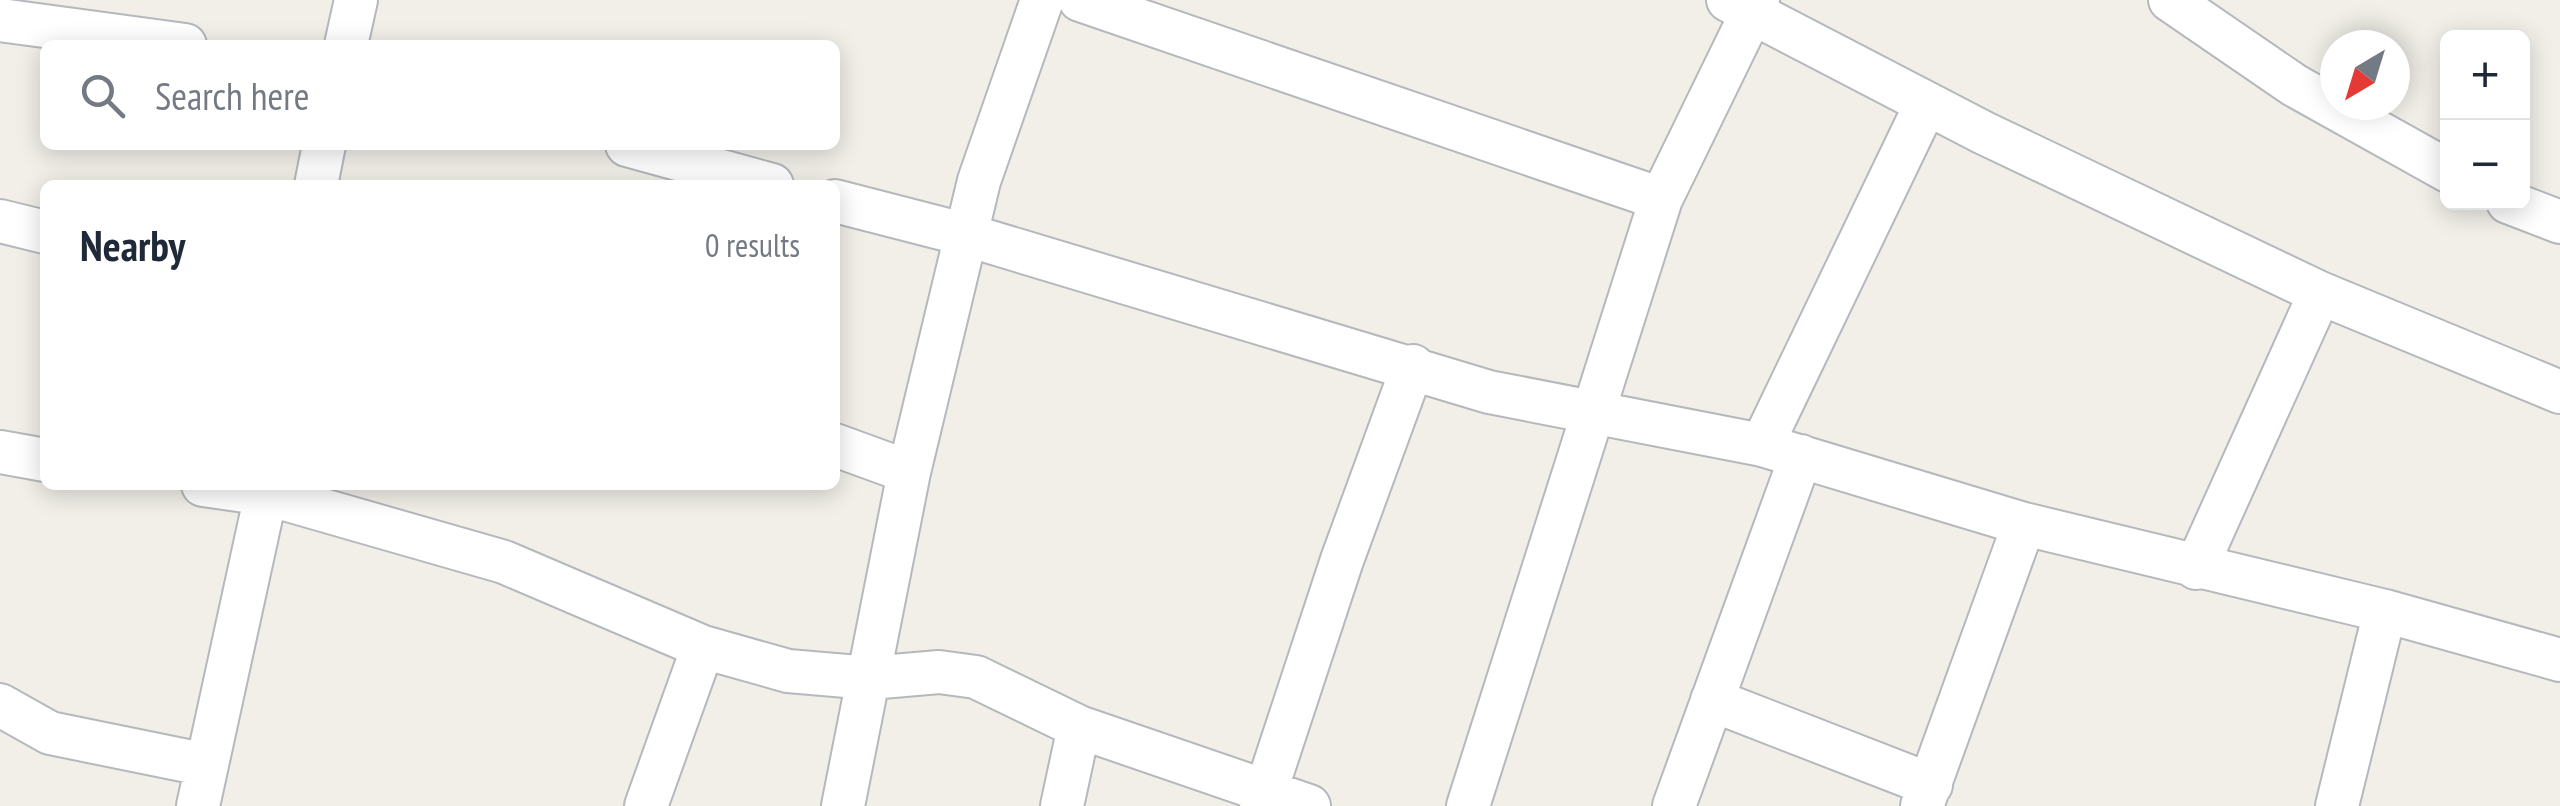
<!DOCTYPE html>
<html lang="en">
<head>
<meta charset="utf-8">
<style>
	:root { --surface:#fff; --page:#f6f6f7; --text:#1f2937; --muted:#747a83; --line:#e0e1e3 }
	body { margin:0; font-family:"PT Sans Narrow",sans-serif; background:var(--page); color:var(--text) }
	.controls { position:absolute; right:30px; top:30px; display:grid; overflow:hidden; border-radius:15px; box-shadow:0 5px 25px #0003 }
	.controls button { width:90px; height:90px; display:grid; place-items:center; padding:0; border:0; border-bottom:2px solid var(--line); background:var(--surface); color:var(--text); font:50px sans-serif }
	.compass { position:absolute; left:2320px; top:30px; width:90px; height:90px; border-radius:50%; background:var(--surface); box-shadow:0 5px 25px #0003; rotate:218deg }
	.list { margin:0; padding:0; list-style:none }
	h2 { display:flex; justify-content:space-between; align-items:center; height:130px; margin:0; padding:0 40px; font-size:42px }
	h2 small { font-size:32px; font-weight:400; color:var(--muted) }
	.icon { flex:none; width:55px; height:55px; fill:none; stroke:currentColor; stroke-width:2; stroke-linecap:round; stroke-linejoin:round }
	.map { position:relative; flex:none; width:2560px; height:806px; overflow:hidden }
	.search { position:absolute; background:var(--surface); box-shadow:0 5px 25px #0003; left:40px; top:40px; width:800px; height:110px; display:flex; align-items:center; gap:25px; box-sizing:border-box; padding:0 35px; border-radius:15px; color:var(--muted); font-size:38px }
	.panel { position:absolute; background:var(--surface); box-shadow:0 5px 25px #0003; left:40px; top:180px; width:800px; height:310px; border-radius:15px }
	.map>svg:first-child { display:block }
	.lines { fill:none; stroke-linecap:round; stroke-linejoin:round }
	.minor-casing { stroke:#b5b8bc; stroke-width:46 }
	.minor { stroke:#fff; stroke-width:42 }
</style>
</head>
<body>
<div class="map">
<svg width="2560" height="806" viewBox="0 0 2560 806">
	<rect width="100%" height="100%" fill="#f1efe8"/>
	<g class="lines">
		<g class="minor-casing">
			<path id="minor" d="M1080,0L1661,199
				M1728,0L1984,133L2320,293L2560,392
				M2170,0L2294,85L2448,171
				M0,20L185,45
				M346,45L356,0
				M627,145L772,185
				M316,185L324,145
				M835,201L967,235L1489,392L1762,445L2024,524L2385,611L2560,660
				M2508,202L2560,222
				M0,221L45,232
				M835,445L909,472
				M1762,445L1926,104
				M0,452L45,460
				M203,485L267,494L504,562L703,647L788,671L870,678L939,672L976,677L1079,727L1309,806
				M2196,568L2320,293
				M1712,700L1931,785
				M0,705L50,733L207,765
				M198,806L268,485
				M646,806L703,647
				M843,806L909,472L979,181L1042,0
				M1062,806L1079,727
				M1261,806L1342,560L1413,366
				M1468,806L1661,199L1758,0
				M1674,806L1801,456
				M1922,806L2024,524
				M2337,806L2385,611"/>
		</g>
		<use href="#minor" class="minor"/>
	</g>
</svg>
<div class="controls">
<button>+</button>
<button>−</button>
</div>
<svg class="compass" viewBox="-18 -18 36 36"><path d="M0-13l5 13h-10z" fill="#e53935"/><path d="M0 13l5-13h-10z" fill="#747a83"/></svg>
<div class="search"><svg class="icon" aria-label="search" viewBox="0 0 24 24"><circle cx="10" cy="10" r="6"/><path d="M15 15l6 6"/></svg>Search here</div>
<section class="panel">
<h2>Nearby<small>0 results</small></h2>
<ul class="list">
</ul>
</section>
</div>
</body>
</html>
